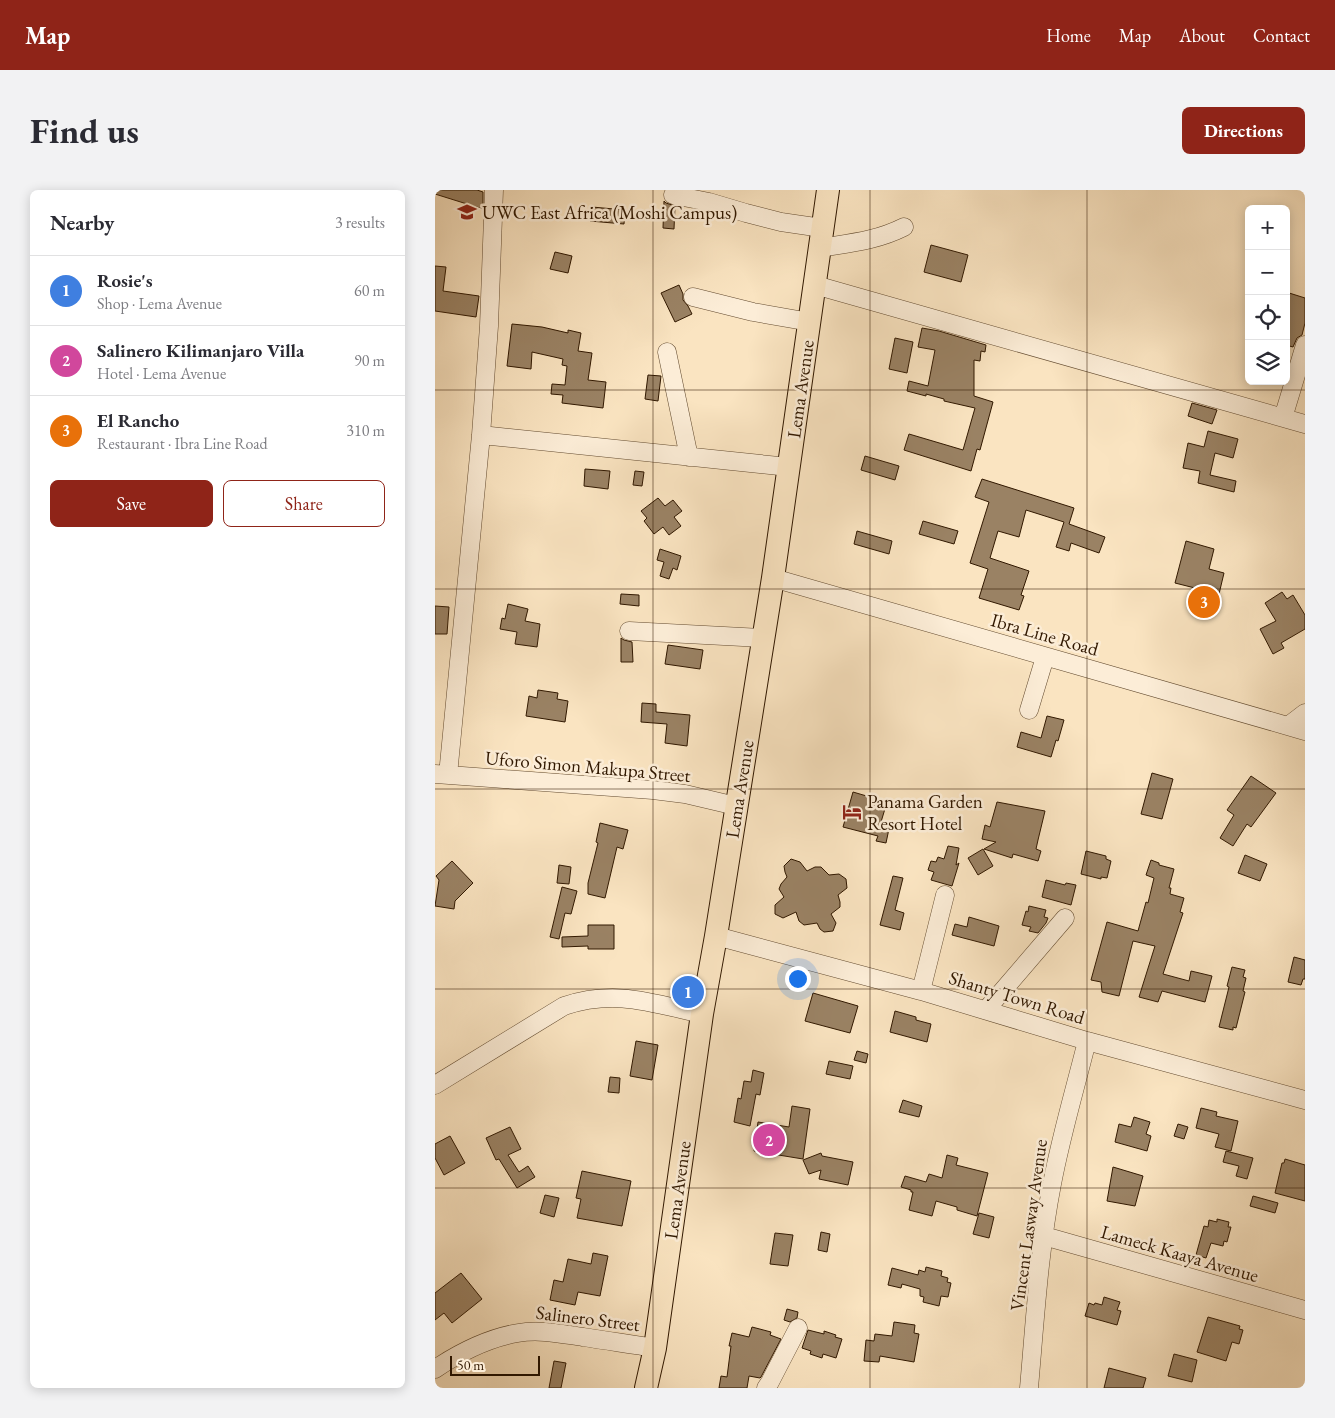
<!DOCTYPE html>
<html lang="en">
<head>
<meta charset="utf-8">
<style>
	:root { --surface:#fff; --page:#f2f2f3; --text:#2b2b33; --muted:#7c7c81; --line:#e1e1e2; --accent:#8f2418 }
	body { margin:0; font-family:"EB Garamond",serif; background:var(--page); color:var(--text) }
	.controls { position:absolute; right:15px; top:15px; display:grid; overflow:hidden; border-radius:8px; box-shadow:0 2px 12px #0003 }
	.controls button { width:45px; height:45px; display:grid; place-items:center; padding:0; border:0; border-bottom:1px solid var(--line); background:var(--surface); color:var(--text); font:25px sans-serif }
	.scale { position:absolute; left:15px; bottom:12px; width:90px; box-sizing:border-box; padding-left:5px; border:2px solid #311800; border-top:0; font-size:14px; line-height:18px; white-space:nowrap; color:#311800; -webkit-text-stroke:4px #fcedd7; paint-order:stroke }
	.you { position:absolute; left:362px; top:788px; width:18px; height:18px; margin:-12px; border:4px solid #fff; border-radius:50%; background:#1a73e8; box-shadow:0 0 0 8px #1a73e833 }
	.badge { display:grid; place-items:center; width:32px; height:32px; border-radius:50%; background:var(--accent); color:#fff; font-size:16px; font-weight:700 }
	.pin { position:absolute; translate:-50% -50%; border:2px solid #fff; box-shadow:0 1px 5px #0006 }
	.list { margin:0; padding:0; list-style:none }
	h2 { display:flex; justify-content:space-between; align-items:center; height:65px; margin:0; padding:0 20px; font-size:21px }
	h2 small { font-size:16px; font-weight:400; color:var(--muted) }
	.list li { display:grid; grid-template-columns:32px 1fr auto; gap:15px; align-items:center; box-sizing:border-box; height:70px; padding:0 20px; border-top:1px solid var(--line) }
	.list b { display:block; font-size:19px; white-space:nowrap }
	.list p { margin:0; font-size:16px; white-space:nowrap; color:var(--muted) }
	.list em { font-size:16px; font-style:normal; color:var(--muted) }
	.actions { display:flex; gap:10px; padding:15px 20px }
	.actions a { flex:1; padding:11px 0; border:1px solid var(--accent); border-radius:8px; text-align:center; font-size:18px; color:var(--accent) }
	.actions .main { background:var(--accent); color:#fff }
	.icon { flex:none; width:28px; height:28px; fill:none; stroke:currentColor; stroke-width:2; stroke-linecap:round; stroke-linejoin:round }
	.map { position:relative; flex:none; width:870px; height:1198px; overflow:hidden; border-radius:8px }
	header { display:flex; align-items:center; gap:30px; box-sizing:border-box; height:70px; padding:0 25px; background:var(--accent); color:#fff }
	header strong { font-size:24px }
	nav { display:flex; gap:28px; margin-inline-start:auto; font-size:18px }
	.intro { display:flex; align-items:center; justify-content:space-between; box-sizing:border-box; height:120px; padding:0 30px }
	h1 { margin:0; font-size:35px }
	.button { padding:12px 22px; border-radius:8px; background:var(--accent); color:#fff; font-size:18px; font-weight:700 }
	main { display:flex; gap:30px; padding:0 30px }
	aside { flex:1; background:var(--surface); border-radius:8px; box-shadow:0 2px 12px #0003 }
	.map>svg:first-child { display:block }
	.building { fill:#9a8264; stroke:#311800 }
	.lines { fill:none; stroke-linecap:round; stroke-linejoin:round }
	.minor-casing { stroke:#634b30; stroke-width:19 }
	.major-casing { stroke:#311800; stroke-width:24 }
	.minor { stroke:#fcedd7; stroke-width:18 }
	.major { stroke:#fae4c1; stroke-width:22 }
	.grid { fill:none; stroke:#311800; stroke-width:1; stroke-opacity:0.55 }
	.labels { text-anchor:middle; stroke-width:5; stroke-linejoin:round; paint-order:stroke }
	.poi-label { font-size:19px; fill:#311800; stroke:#fcedd7; text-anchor:start }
	.street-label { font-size:19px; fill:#311800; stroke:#fcedd7 }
</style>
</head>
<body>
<header>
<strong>Map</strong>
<nav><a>Home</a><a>Map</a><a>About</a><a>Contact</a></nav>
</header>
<div class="intro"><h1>Find us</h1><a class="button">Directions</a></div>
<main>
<aside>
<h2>Nearby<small>3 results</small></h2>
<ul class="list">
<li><span class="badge" style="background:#3f7fe0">1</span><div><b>Rosie's</b><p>Shop · Lema Avenue</p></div><em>60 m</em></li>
<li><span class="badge" style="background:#d1479c">2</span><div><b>Salinero Kilimanjaro Villa</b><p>Hotel · Lema Avenue</p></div><em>90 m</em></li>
<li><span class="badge" style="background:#e8710a">3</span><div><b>El Rancho</b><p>Restaurant · Ibra Line Road</p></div><em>310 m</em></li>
</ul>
<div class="actions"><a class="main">Save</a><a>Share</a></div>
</aside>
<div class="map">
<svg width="870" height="1198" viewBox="0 0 870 1198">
	<rect width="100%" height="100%" fill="#fae4c1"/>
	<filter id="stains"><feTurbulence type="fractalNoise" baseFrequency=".004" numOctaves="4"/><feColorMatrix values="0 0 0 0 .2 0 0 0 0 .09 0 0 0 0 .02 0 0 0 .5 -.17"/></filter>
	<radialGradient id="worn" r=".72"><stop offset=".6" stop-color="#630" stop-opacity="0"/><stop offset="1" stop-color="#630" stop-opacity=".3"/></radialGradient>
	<path class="building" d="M0,0H42L48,2V19L0,4Z
		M229,11L231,13L240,16L239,39L228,38Z
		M157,17L190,20L189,34L155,31Z
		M496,55L533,65L526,92L489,82Z
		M120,62L137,66L133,83L115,79Z
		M0,76L11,77L8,101L44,106L41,127L0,121Z
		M244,95L248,104V110L253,116L257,124L240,132L226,103Z
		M851,102L870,108V133L867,145L862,148L858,157L851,155Z
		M77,134L107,137L133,143V140L146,143L143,161L157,163L153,190L171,192L168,218L127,213L128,205L116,204L117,194L130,195L132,176L127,175L128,169L97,162L96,179L72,176Z
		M487,138L504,141L551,155L550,162L546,161L545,171L539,170V206L558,212L545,260L542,259L536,281L469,260L474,244L528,260L540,218L509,211V209L491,204V206L472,201L474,191L493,196L500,160L483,157Z
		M460,148L478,152L472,183L454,179Z
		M213,185L226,186L223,211L210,209Z
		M757,213L782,220L777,234L753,226Z
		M773,241L803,249L798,268L780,263L775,285L801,291L799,302L763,293L765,281L748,278L753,253L769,257Z
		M430,266L464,276L460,290L426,280Z
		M150,279L175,281L173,299L149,296Z
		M200,281L209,282L207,296L198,295Z
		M547,289L639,318L634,334L670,347L664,363L636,353L634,361L621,357L629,332L591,320L584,347L563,341L555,368L594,381L586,405L589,406L584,420L544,408L553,379L535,373L554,312L540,307Z
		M223,308L230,316L238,310L247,321L239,327L246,336L234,345L228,337L219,344L209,331L212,328L206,321Z
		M488,331L523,341L519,354L484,344Z
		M422,341L457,351L454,364L419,354Z
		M751,351L779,359L774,379L789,383L784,404L740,393Z
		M225,359L246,366L242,380L238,378L234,389L225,386L229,372L222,370Z
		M847,402L852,409L858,405L870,425V439L846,453L849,458L838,464L825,439L841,431L830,413Z
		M186,404L204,405V416L185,414Z
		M73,414L93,419L90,431L105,434L102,457L80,454L82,442L65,439L67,428L70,429Z
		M0,416L14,417L12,444H0Z
		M186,448L189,450L197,452L198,472H186Z
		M233,455L268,460L265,479L230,474Z
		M103,500L123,503L122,509L133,511L130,532L91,526L94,506L102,508Z
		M207,513L221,514V522L255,525L252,556L230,553L232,534L206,532Z
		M612,526L629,530L623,551L621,550L616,567L582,557L586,542L606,548Z
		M717,583L738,589L727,629L706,624Z
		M816,586L841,603L816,637L812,634L798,656L785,648L799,625L792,620Z
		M418,602L452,612L446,632L455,634L451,653L441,651L443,646L408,637Z
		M562,612L610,621L603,650L601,659L606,661L603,671L578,664L577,668L549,659L561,652L547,649L550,635L555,637Z
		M165,633L193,640L188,659L182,657L170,708L153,704V693L163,653L161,652Z
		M513,656L524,658L521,675L524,673L517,696L496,690L499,682L493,680L496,671L501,672L503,667L509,669Z
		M548,659L558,676L543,685L533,668Z
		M651,661L671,666V669L676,671L672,688L666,687V689L646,684Z
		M810,665L832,674L825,691L803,683Z
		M356,669L365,672L372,681L380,677H386L394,685L404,684L411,689L412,698L403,705L405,712V717L396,724L401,733L398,741L389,742L385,739L382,733L369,735L364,731L361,722L348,728L340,724V715L349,707L344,699L346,694L352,687L350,682L349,676Z
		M716,670L724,673V675L739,679L734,698H736L735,704L749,708L745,722L748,723L728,784L754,791L756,781L777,786L770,812L727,801L723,812L704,807L720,756L698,751L684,806L667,802L666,792L656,790L672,732L703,741L711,712L713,713L719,688L711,685Z
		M17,671L38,693L20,711L19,719L0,716L4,690L1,686Z
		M124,675L136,677L134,694L122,693Z
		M458,686L468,688L460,720L469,723L465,740L445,735Z
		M611,690L630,695L631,693L641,695L636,715L607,707Z
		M127,697L142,701L136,724L130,723L124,749L115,747Z
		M594,716L611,720L609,727L613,728L611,733L603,743L594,741L596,737L587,735L591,721L593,722Z
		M534,727L564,736L559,756L517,745L520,734L532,737Z
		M153,735H179V759H153V756L127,757V747L153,746Z
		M859,767L870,770V789H868L866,795L853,792Z
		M797,777L810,780L808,787L811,788L808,801L810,802L801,838L798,837V840L784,837L794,797L792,796Z
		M378,803L423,816L415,843L370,831Z
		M460,821L481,827V830L496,834L492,852L455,842Z
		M201,851L223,855L217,890L195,886Z
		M422,861L433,864L431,873L419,870Z
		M394,871L418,876L415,889L391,884Z
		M318,880L329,883L325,905L321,904L315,936L299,932L303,908L306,909L309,891L316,892Z
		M175,887L185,888L184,903L173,902Z
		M468,910L487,916L484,927L464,922Z
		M357,916L375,919L368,969L319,961L323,932L354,937Z
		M766,918L782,922L781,926L803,931L796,961L780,957L784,944L761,938Z
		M699,927L715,932L711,944L716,946L712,961L680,952L684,934L696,937Z
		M743,934L753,937L749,949L739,946Z
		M75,937L86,959L73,965L84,982L93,976L100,987L82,998L64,969L61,970L51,948Z
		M15,946L30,973L9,985L0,968V954Z
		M791,961L818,968L812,989L801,986L804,976L788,972Z
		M386,963L387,966L418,972L413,995L384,989L386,980L374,984L368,970Z
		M512,965L523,968L521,975L553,983L542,1026L522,1020V1017L501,1011L497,1026L474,1020L478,1002H476V1000L466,997L470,986L491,992L494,984L507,988Z
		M850,969L870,975V1011L840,1003L847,973H849Z
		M678,977L708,986L700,1016L672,1011Z
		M147,981L196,991L187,1036L142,1028L146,1009L141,1008Z
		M110,1005L124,1008L119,1027L105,1023Z
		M818,1006L843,1013L840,1023L815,1016Z
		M544,1023L559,1027L554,1048L538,1044Z
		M782,1029L794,1032L793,1037H796L792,1052L789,1051L788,1056L776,1053L771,1068L761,1065L769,1036L773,1037L774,1030L782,1032Z
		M386,1042L395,1044L392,1062L383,1060Z
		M340,1043L358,1045L353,1076L335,1074Z
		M158,1063L173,1066L165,1106L143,1102L140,1115L115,1110L119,1090L128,1092L133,1069L156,1074Z
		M491,1077L507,1081L506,1086L513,1088L512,1092L516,1093L513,1107L506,1106L504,1116L488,1112L489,1107L485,1106V1099L467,1094L466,1098L453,1095L457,1078L483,1085L484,1080L490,1082Z
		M26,1083L47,1109L17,1133L9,1123L0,1130V1103Z
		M669,1107L685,1112L682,1120L686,1121L682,1135L650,1126L654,1113L659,1115L660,1113L667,1115Z
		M352,1119L363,1122L362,1128L355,1132L349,1130Z
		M773,1127L805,1136L804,1139L808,1140L804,1154L797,1152L791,1171L762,1162Z
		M459,1132L480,1135L479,1143L484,1144L479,1172L445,1166L444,1172L429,1171L431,1150L439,1151L440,1144L457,1146Z
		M317,1137L336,1142L335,1145L346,1149L326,1187L325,1188L314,1186L312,1198H284L286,1186L292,1187L296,1156H294L297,1143L314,1147Z
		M373,1140L389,1144V1141L401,1145L400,1147L407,1149L401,1168L388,1164L387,1168L375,1164L376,1161L367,1158Z
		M739,1164L762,1170L757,1192L733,1186Z
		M119,1171L131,1173L126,1198H114Z
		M674,1178L711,1188L708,1198H669Z"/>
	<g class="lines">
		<g class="minor-casing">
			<path id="minor" d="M238,5L274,12L311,23L346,32L387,38
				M385,58C415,53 441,51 469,37
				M380,95L870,234
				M258,107L318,122L375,132
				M232,162L254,267
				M848,228L870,155
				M46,245L354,277
				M338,388L870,541
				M194,441L327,448
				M594,520L610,467
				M853,536L870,523
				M0,584L218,600L250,604L301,616
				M13,585L46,245L54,136L59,0
				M281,746L486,801L652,851L870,910
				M486,801L510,705
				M551,820L630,728
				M0,895L129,816C181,799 216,813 267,824
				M609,1046L870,1120
				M0,1179C24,1163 54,1148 83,1143C104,1139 127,1144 148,1147C172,1151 196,1154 220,1158
				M331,1198L335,1192L363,1138
				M594,1198C600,1130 604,1061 617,994C626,946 640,899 652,851"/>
		</g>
		<g class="major-casing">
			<path id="major" d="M211,1198L220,1158L267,824L281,746L338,388L393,0"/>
		</g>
		<use href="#minor" class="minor"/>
		<use href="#major" class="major"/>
	</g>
	<path class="grid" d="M218,0V1198M435,0V1198M652,0V1198M0,200H870M0,399H870M0,599H870M0,799H870M0,998H870"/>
	<defs>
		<g id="school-bare" transform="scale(1.5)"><path d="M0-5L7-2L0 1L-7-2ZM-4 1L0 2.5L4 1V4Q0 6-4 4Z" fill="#8f2418" stroke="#fcedd7" stroke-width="2.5" paint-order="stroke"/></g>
		<g id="hotel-bare" transform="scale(1.5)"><path d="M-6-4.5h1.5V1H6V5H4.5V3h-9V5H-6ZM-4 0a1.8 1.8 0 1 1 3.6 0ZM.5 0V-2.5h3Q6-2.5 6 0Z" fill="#8f2418" stroke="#fcedd7" stroke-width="2.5" paint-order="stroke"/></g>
	</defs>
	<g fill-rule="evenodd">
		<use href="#school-bare" x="32" y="22"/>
		<use href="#hotel-bare" x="417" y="622"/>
	</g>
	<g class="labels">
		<g class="poi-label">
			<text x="47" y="29">UWC East Africa (Moshi Campus)</text>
			<text x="432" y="618">Panama Garden<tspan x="432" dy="22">Resort Hotel</tspan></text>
		</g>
		<g class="street-label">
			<text transform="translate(365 199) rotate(-82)" y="7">Lema Avenue</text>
			<text transform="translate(610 444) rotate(16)" y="7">Ibra Line Road</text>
			<text transform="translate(153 576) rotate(5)" y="7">Uforo Simon Makupa Street</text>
			<text transform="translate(304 599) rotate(-81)" y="7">Lema Avenue</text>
			<text transform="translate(582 807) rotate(17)" y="7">Shanty Town Road</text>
			<text transform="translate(242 1000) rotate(-82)" y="7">Lema Avenue</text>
			<text transform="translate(593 1035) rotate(-82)" y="7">Vincent Lasway Avenue</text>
			<text transform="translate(745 1063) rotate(16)" y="7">Lameck Kaaya Avenue</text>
			<text transform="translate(153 1128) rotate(7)" y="7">Salinero Street</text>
		</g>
	</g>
	<rect width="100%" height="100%" filter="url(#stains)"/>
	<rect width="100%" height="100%" fill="url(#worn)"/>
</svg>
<div class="controls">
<button>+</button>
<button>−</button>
<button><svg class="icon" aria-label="locate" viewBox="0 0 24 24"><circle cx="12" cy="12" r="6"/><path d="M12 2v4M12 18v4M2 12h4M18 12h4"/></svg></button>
<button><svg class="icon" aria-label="layers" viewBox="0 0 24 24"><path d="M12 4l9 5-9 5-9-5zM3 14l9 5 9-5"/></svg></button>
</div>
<div class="scale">50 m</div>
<div class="you"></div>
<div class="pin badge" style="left:253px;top:802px;background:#3f7fe0">1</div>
<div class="pin badge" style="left:334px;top:950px;background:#d1479c">2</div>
<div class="pin badge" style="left:769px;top:412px;background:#e8710a">3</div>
</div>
</main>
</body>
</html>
